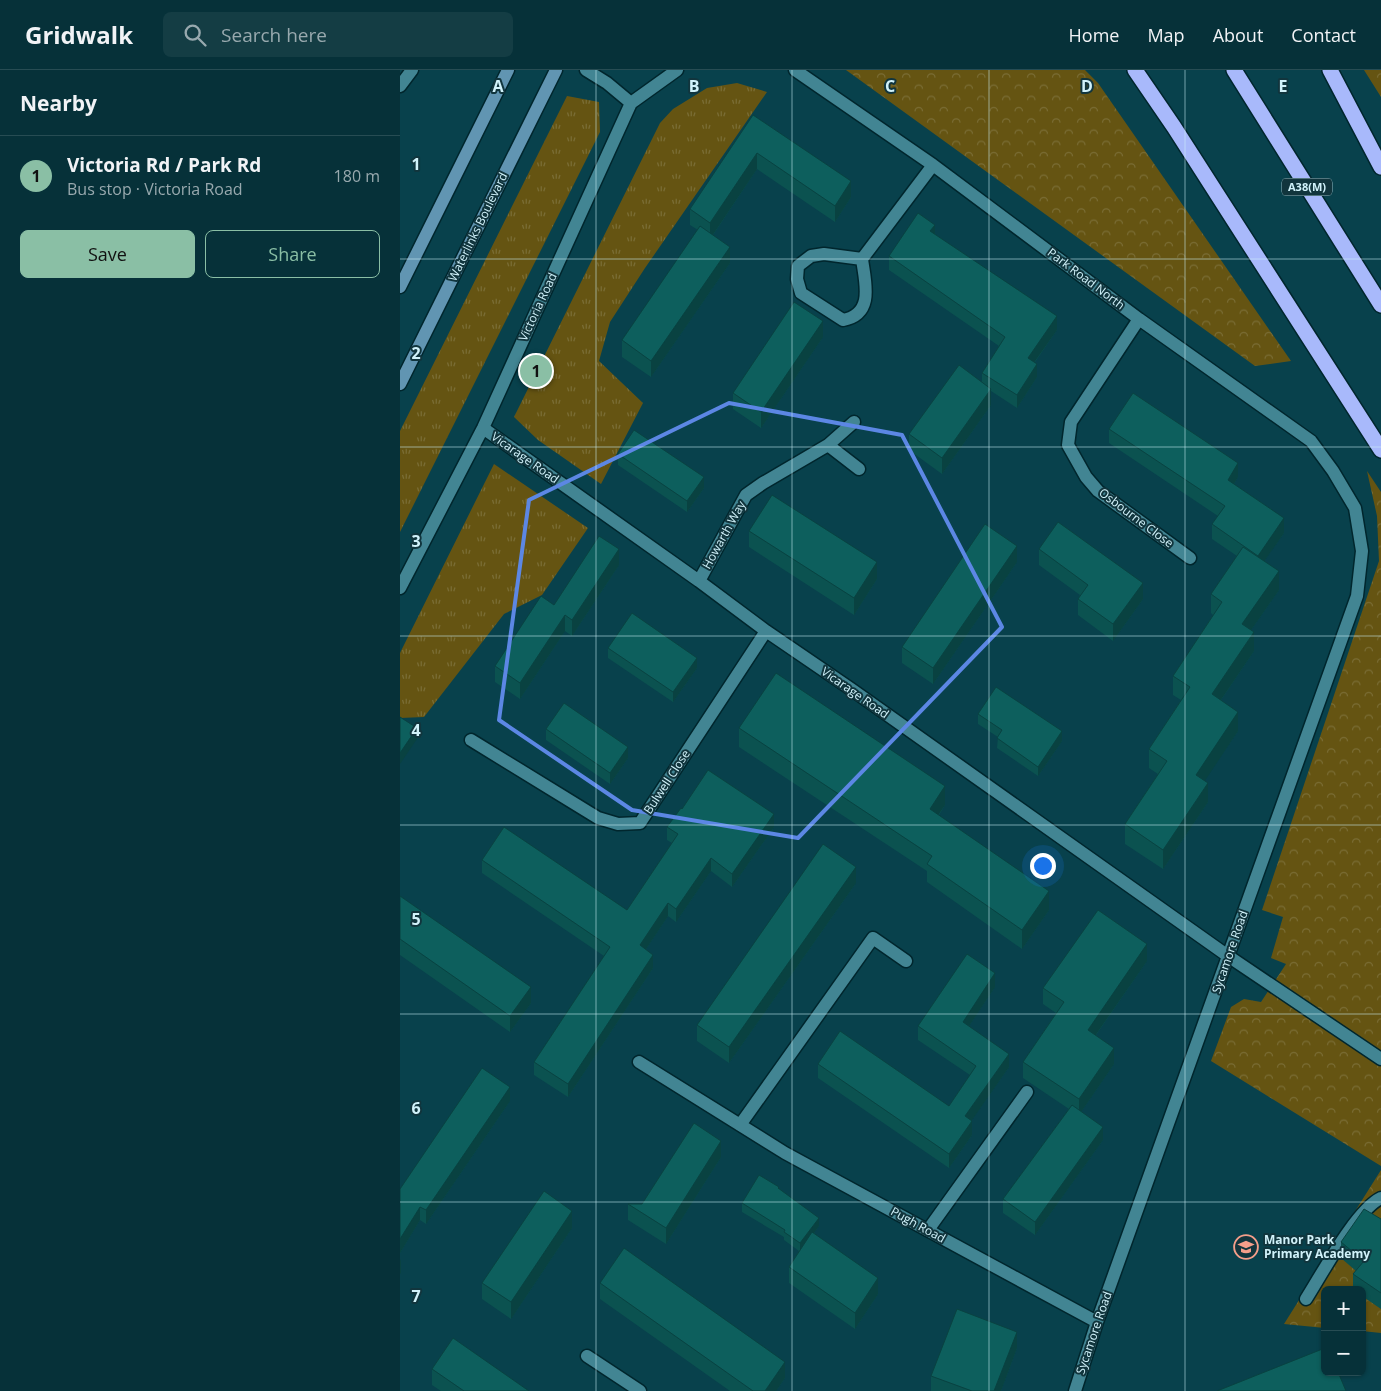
<!DOCTYPE html>
<html lang="en">
<head>
<meta charset="utf-8">
<style>
	:root { --surface:#063139; --page:#143d44; --text:#f1f3f6; --muted:#98a9ae; --line:#274c53; --accent:#8abfa5 }
	body { margin:0; font-family:"Open Sans",sans-serif; background:var(--page); color:var(--text) }
	.controls { position:absolute; right:15px; bottom:15px; display:grid; overflow:hidden; border-radius:8px; box-shadow:0 1px 4px #0004 }
	.controls button { width:45px; height:45px; display:grid; place-items:center; padding:0; border:0; border-bottom:1px solid var(--line); background:var(--surface); color:var(--text); font:25px sans-serif }
	.you { position:absolute; left:642px; top:795px; width:18px; height:18px; margin:-12px; border:4px solid #fff; border-radius:50%; background:#1a73e8; box-shadow:0 0 0 8px #1a73e833 }
	.badge { display:grid; place-items:center; width:32px; height:32px; border-radius:50%; background:var(--accent); color:#111; font-size:16px; font-weight:700 }
	.pin { position:absolute; translate:-50% -50%; border:2px solid #fff; box-shadow:0 1px 5px #0006 }
	.list { margin:0; padding:0; list-style:none }
	h2 { display:flex; justify-content:space-between; align-items:center; height:65px; margin:0; padding:0 20px; font-size:21px }
	h2 small { font-size:16px; font-weight:400; color:var(--muted) }
	.list li { display:grid; grid-template-columns:32px 1fr auto; gap:15px; align-items:center; box-sizing:border-box; height:80px; padding:0 20px; border-top:1px solid var(--line) }
	.list b { display:block; font-size:19px; white-space:nowrap }
	.list p { margin:0; font-size:16px; white-space:nowrap; color:var(--muted) }
	.list em { font-size:16px; font-style:normal; color:var(--muted) }
	.actions { display:flex; gap:10px; padding:15px 20px }
	.actions a { flex:1; padding:11px 0; border:1px solid var(--accent); border-radius:8px; text-align:center; font-size:18px; color:var(--accent) }
	.actions .main { background:var(--accent); color:#111 }
	.icon { flex:none; width:28px; height:28px; fill:none; stroke:currentColor; stroke-width:2; stroke-linecap:round; stroke-linejoin:round }
	.map { position:relative; flex:none; width:981px; height:1321px; overflow:hidden }
	header { display:flex; align-items:center; gap:30px; box-sizing:border-box; height:70px; padding:0 25px; background:var(--surface); border-bottom:1px solid var(--line) }
	header strong { font-size:24px }
	nav { display:flex; gap:28px; margin-inline-start:auto; font-size:18px }
	.search { width:350px; height:45px; background:var(--page); display:flex; align-items:center; gap:12px; box-sizing:border-box; padding:0 18px; border-radius:8px; color:var(--muted); font-size:19px }
	main { display:flex }
	aside { flex:1; background:var(--surface) }
	.map>svg:first-child { display:block }
	.grass { fill:url(#grass-tufts) }
	.forest { fill:url(#forest-crowns) }
	.lines { fill:none; stroke-linecap:round; stroke-linejoin:round }
	.service-casing { stroke:#00262d; stroke-width:15 }
	.minor-casing { stroke:#00262d; stroke-width:15 }
	.secondary-casing { stroke:#00262d; stroke-width:15 }
	.motorway-casing { stroke:#00262d; stroke-width:18 }
	.service { stroke:#428593; stroke-width:12 }
	.minor { stroke:#428593; stroke-width:12 }
	.secondary { stroke:#6195b2; stroke-width:12 }
	.motorway { stroke:#a8b9fb; stroke-width:15 }
	.wall { fill:#0b5250 }
	.shaded-wall { fill:#094241 }
	.building { fill:#0d5f5d; stroke:#094241 }
	.marked { fill:none; stroke:#5c87e4; stroke-width:4; stroke-linejoin:round }
	.grid { fill:none; stroke:#d1f2fa; stroke-width:1; stroke-opacity:0.55 }
	.labels { text-anchor:middle; stroke-width:4; stroke-linejoin:round; paint-order:stroke }
	.shield { fill:#11353d; stroke:#97b9c1; stroke-width:1 }
	.shield-label { font-size:11px; font-weight:bold; fill:#d1f2fa }
	.street-label { font-size:12px; fill:#d1f2fa; stroke:#11353d }
	.poi-label { font-size:12px; font-weight:bold; fill:#d1f2fa; stroke:#11353d; text-anchor:start }
	.grid-label { font-size:16px; text-anchor:middle; font-weight:bold; fill:#d1f2fa; stroke:#11353d; stroke-width:4; stroke-linejoin:round; paint-order:stroke }
</style>
</head>
<body>
<header>
<strong>Gridwalk</strong>
<div class="search"><svg class="icon" aria-label="search" viewBox="0 0 24 24"><circle cx="10" cy="10" r="6"/><path d="M15 15l6 6"/></svg>Search here</div>
<nav><a>Home</a><a>Map</a><a>About</a><a>Contact</a></nav>
</header>
<main>
<aside>
<h2>Nearby<small></small></h2>
<ul class="list">
<li><span class="badge">1</span><div><b>Victoria Rd / Park Rd</b><p>Bus stop · Victoria Road</p></div><em>180 m</em></li>
</ul>
<div class="actions"><a class="main">Save</a><a>Share</a></div>
</aside>
<div class="map">
<svg width="981" height="1321" viewBox="0 0 981 1321">
	<defs>
		<pattern id="grass-tufts" width="24" height="20" patternUnits="userSpaceOnUse" patternTransform="scale(1.25)"><rect width="24" height="20" fill="#655412"/><path d="M3 7l-1-3M5 7V3M7 7l1-3M15 17l-1-3M17 17v-4M19 17l1-3" fill="none" stroke="#7a6d35"/></pattern>
		<pattern id="forest-crowns" width="20" height="18" patternUnits="userSpaceOnUse" patternTransform="scale(1.25)"><rect width="20" height="18" fill="#655412"/><path d="M2 6a3 3 0 1 1 6 0M12 15a3 3 0 1 1 6 0" fill="none" stroke="#7a6d35"/></pattern>
	</defs>
	<rect width="100%" height="100%" fill="#08414c"/>
	<path class="grass" d="M337,13L367,22L245,198L210,252L199,291L243,333L201,414L138,370L114,347L260,53L273,39L307,18Z
		M167,26L199,32L200,62L0,462V361Z
		M94,394L188,458L142,525L104,544L24,647L0,648V583Z"/>
	<path class="forest" d="M446,0H685L698,13L891,291L855,296Z
		M964,0H981V27Z
		M967,401L981,422V1096L811,991L831,937L844,929L861,932L886,894L871,888L883,847L862,840L979,491L977,446Z
		M981,1100V1263L962,1261V1220H925V1258L884,1254Z"/>
	<g class="lines">
		<g class="service-casing">
			<path id="service" d="M0,16L12,0
				M828,886L981,989
				M528,1160L627,1022
				M906,1229C922,1204 956,1140 981,1128"/>
		</g>
		<g class="minor-casing">
			<path id="minor" d="M186,0L207,13L231,33
				M395,0L533,95L739,249L911,371L933,401L955,438L962,481L957,526L697,1252L675,1321
				M424,184L462,189C465,212 475,244 443,250L401,223L397,209L398,196L411,186Z
				M462,189L533,95
				M739,249L671,352L668,375L686,407L698,421L790,488
				M83,358L299,511L366,561L451,619L828,886
				M428,375L459,399
				M299,511L346,425L363,413L428,375L454,352
				M0,518L83,358L231,33L277,0
				M71,670L198,748L218,754L240,753L366,561
				M239,992L385,1083L697,1252
				M340,1055L473,868L506,891
				M187,1286L240,1321"/>
		</g>
		<g class="secondary-casing">
			<path id="secondary" d="M0,217L108,0
				M0,314L156,0"/>
		</g>
		<g class="motorway-casing">
			<path id="motorway" d="M735,0L774,57L981,380
				M834,0L981,235
				M930,0L981,97"/>
		</g>
		<use href="#service" class="service"/>
		<use href="#minor" class="minor"/>
		<use href="#secondary" class="secondary"/>
		<use href="#motorway" class="motorway"/>
	</g>
	<path class="wall" d="M353,45L451,127L435,152L357,99L313,165L330,193L251,307L222,287V270L298,160L290,155V139Z
		M535,164L657,260L635,292L637,307L617,338L591,321V335L542,404L509,380V364L582,312V303L599,276L489,200V186Z
		M423,267L361,358L333,339V323Z
		M709,359L838,407L834,414L884,463L864,491L879,520L851,560L854,581L821,630L838,661L804,711L808,732L763,799L725,774V754L758,704L749,698V679L781,630L773,625V606L813,545L811,543V524L837,486L812,469V454L818,446L709,373Z
		M218,384L304,418L287,442L218,395Z
		M349,461L477,509L454,545L349,477Z
		M639,479L743,529L713,571L678,545V529L680,525L639,495Z
		M617,492L533,614L502,593V577Z
		M219,495L172,566L165,561L120,629L95,612V596L154,535Z
		M208,578L297,598L273,632L208,588Z
		M578,644L662,671L638,706L597,678L598,667L578,654Z
		M339,658L545,735L539,745L649,840L622,879L527,812V801L339,677Z
		M146,659L228,688L210,714L146,670Z
		M282,739L374,757L332,817L311,801L276,852L268,846L246,879L253,898L168,1027L134,1005V992L204,886L82,803V790L227,840L272,773L267,770V757Z
		M456,813L329,993L297,971V955Z
		M0,826L131,933L110,962L0,885Z
		M747,891L696,965L714,994L681,1042L703,1070L635,1165L603,1143V1129L669,1039L623,1008V992L656,943L643,934V918Z
		M595,917L569,956L609,997L571,1051L572,1065L549,1098L418,1008V994L549,1036L570,1005L518,970V956Z
		M110,1031L26,1154L20,1150L0,1183V1119Z
		M321,1087L266,1174L228,1150V1134H242Z
		M379,1119L419,1156L414,1163L478,1224L455,1259L389,1213V1197L399,1181L384,1170V1167L342,1142V1133Z
		M981,1149V1239L962,1226V1220H953V1204L956,1201L941,1188V1172Z
		M172,1158L111,1249L82,1229V1213Z
		M200,1213L385,1308L376,1321H330L200,1229Z
		M617,1278L601,1321H531V1306Z
		M32,1299L129,1321H41L32,1315Z"/>
	<path class="shaded-wall" d="M357,83V99L310,169V153Z
		M451,111V127L435,152V136Z
		M535,155V168L530,161Z
		M330,177V193L251,307V291Z
		M657,246V260L628,301V288Z
		M423,251V267L361,358V342Z
		M637,294V307L617,338V325Z
		M591,319V335L542,404V388Z
		M838,393V407L828,424V410Z
		M304,407V418L287,442V431Z
		M884,448V463L858,500V486Z
		M617,476V492L533,614V598Z
		M219,479V495L172,566V550Z
		M477,492V509L454,545V528Z
		M879,501V520L842,573V554Z
		M743,513V529L713,571V554Z
		M165,545V561L120,629V613Z
		M854,562V581L812,643V624Z
		M297,588V598L273,632V622Z
		M838,642V661L796,724V705Z
		M17,658V669L0,694V683Z
		M662,661V671L638,706V697Z
		M228,677V688L210,714V703Z
		M808,713V732L763,799V780Z
		M545,716V735L530,757V739Z
		M374,744V757L332,817V804Z
		M311,788V801L276,852V839Z
		M456,797V813L329,993V977Z
		M649,821V840L622,879V860Z
		M268,833V846L240,888V875Z
		M747,874V891L688,976V960Z
		M253,885V898L168,1027V1014Z
		M595,903V917L563,965V952Z
		M131,917V933L110,962V946Z
		M714,978V994L679,1045V1029Z
		M609,984V997L565,1060V1046Z
		M110,1017V1031L26,1154V1140Z
		M572,1051V1065L549,1098V1084Z
		M703,1057V1070L635,1165V1152Z
		M321,1071V1087L266,1174V1158Z
		M20,1137V1150L0,1183V1169Z
		M172,1141V1158L111,1249V1232Z
		M419,1148V1156L400,1182V1173Z
		M1,1189V1203L0,1204V1191Z
		M478,1208V1224L455,1259V1243Z
		M617,1262V1278L601,1321H594Z
		M385,1292V1308L376,1321H365Z"/>
	<path class="building" d="M353,45L451,111L435,136L357,83L310,153L290,139Z
		M518,143L535,155L530,161L657,246L628,288L637,294L617,325L582,303L605,267L489,186Z
		M300,156L330,177L251,291L222,270Z
		M394,232L423,251L361,342L333,323Z
		M559,295L591,319L542,388L509,364Z
		M733,323L838,393L828,410L884,448L858,486L812,454L825,436L709,359Z
		M234,360L304,407L287,431L218,384Z
		M372,425L477,492L454,528L349,461Z
		M658,452L743,513L713,554L678,529L688,515L639,479Z
		M585,454L617,476L533,598L502,577Z
		M199,466L219,479L172,550L165,545L120,613L95,596L141,526L154,535Z
		M843,477L879,501L842,554L854,562L812,624L838,642L796,705L808,713L763,780L725,754L767,691L749,679L790,617L773,606L822,532L811,524Z
		M232,543L297,588L273,622L208,578Z
		M376,603L545,716L530,739L649,821L622,860L527,794L532,786L339,658Z
		M596,617L662,661L638,697L597,668L602,660L578,644Z
		M164,633L228,677L210,703L146,659Z
		M0,647L17,658L0,683Z
		M308,700L374,744L332,804L311,788L276,839L268,833L240,875L253,885L168,1014L134,992L210,877L82,790L104,757L227,840L278,764L267,757L281,738L282,739Z
		M423,774L456,797L329,977L297,955Z
		M0,826L131,917L110,946L0,869Z
		M698,840L747,874L688,960L714,978L679,1029L623,992L664,932L643,918Z
		M567,884L595,903L563,952L609,984L565,1046L572,1051L549,1084L418,994L440,961L549,1036L576,996L518,956Z
		M82,998L110,1017L26,1140L20,1137L0,1169V1119Z
		M672,1035L703,1057L635,1152L603,1129Z
		M294,1053L321,1071L266,1158L228,1134H242Z
		M359,1105L379,1117L378,1118L419,1148L400,1173L384,1162L385,1160L342,1133Z
		M144,1121L172,1141L111,1232L82,1213Z
		M964,1139L981,1149V1223L953,1204L964,1191L941,1172Z
		M412,1162L478,1208L455,1243L389,1197Z
		M224,1178L385,1292L365,1321H353L200,1213Z
		M557,1239L617,1262L594,1321H572L531,1306Z
		M53,1268L129,1321H64L32,1299Z
		M925,1278V1302H938L946,1321H817Z"/>
	<path class="marked" d="M329,333L502,365L602,557L398,768L232,740L99,650L129,430Z"/>
	<path class="grid" d="M196,0V1321M392,0V1321M589,0V1321M785,0V1321M0,189H981M0,377H981M0,566H981M0,755H981M0,944H981M0,1132H981"/>
	<defs>
		<g id="school-ring" transform="scale(1.25)"><circle r="9.5" fill="#11353d" stroke="#f49e8a" stroke-width="1.5"/><path d="M0-5L7-2L0 1L-7-2ZM-4 1L0 2.5L4 1V4Q0 6-4 4Z" fill="#f49e8a"/></g>
	</defs>
	<g fill-rule="evenodd">
		<use href="#school-ring" x="846" y="1177"/>
	</g>
	<g class="labels">
		<rect class="shield" x="882" y="108.5" width="50" height="17" rx="4"/>
		<g class="shield-label">
			<text x="907" y="121">A38(M)</text>
		</g>
		<g class="street-label">
			<text transform="translate(78 157) rotate(-64)" y="4">Waterlinks Boulevard</text>
			<text transform="translate(686 209) rotate(37)" y="4">Park Road North</text>
			<text transform="translate(138 237) rotate(-65)" y="4">Victoria Road</text>
			<text transform="translate(125 388) rotate(35)" y="4">Vicarage Road</text>
			<text transform="translate(736 448) rotate(37)" y="4">Osbourne Close</text>
			<text transform="translate(324 465) rotate(-61)" y="4">Howarth Way</text>
			<text transform="translate(455 623) rotate(35)" y="4">Vicarage Road</text>
			<text transform="translate(267 712) rotate(-57)" y="4">Bulwell Close</text>
			<text transform="translate(830 882) rotate(-71)" y="4">Sycamore Road</text>
			<text transform="translate(518 1155) rotate(29)" y="4">Pugh Road</text>
			<text transform="translate(694 1263) rotate(-71)" y="4">Sycamore Road</text>
		</g>
		<g class="poi-label">
			<text x="864" y="1174">Manor Park<tspan x="864" dy="14">Primary Academy</tspan></text>
		</g>
	</g>
	<g class="grid-label">
		<text x="98" y="22">A</text>
		<text x="294" y="22">B</text>
		<text x="490" y="22">C</text>
		<text x="687" y="22">D</text>
		<text x="883" y="22">E</text>
		<text x="16" y="100">1</text>
		<text x="16" y="289">2</text>
		<text x="16" y="477">3</text>
		<text x="16" y="666">4</text>
		<text x="16" y="855">5</text>
		<text x="16" y="1044">6</text>
		<text x="16" y="1232">7</text>
	</g>
</svg>
<div class="controls">
<button>+</button>
<button>−</button>
</div>
<div class="you"></div>
<div class="pin badge" style="left:136px;top:301px">1</div>
</div>
</main>
</body>
</html>
